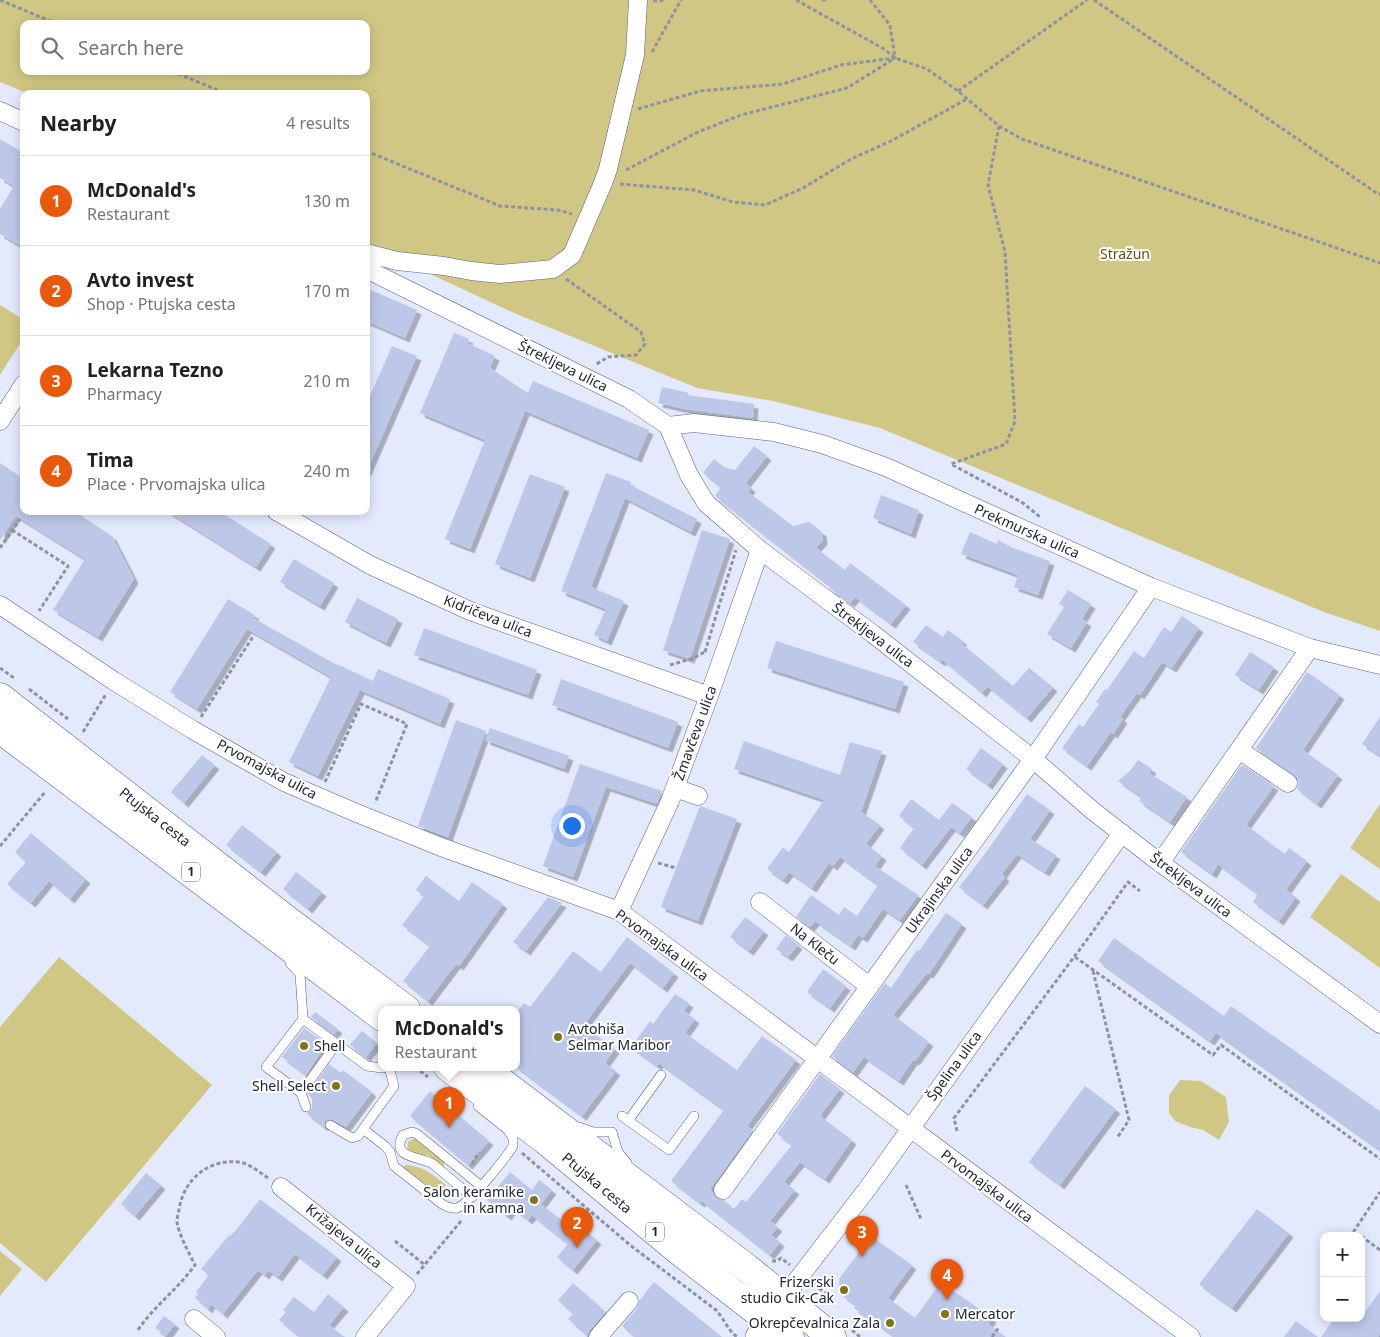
<!DOCTYPE html>
<html lang="en">
<head>
<meta charset="utf-8">
<style>
	:root { --surface:#fff; --page:#f6f6f6; --text:#202124; --muted:#757577; --line:#e0e0e0; --accent:#ea580c }
	body { margin:0; font-family:"Noto Sans",sans-serif; background:var(--page); color:var(--text) }
	.controls { position:absolute; right:15px; bottom:15px; display:grid; overflow:hidden; border-radius:10px; box-shadow:0 2px 12px #0003 }
	.controls button { width:45px; height:45px; display:grid; place-items:center; padding:0; border:0; border-bottom:1px solid var(--line); background:var(--surface); color:var(--text); font:25px sans-serif }
	.you { position:absolute; left:571px; top:825px; width:18px; height:18px; margin:-12px; border:4px solid #fff; border-radius:50%; background:#1a73e8; box-shadow:0 0 0 8px #1a73e833 }
	.badge { display:grid; place-items:center; width:32px; height:32px; border-radius:50%; background:var(--accent); color:#fff; font-size:16px; font-weight:700 }
	.pin { position:absolute; translate:-50% -41px; filter:drop-shadow(0 1px 2px #0008) }
	.pin::after { content:''; position:absolute; top:26px; width:18px; height:15px; background:inherit; clip-path:polygon(0 0,100% 0,50% 100%) }
	.popup { position:absolute; left:378px; top:1006px; width:142px; height:65px; box-sizing:border-box; display:grid; place-content:center; border-radius:10px; background:var(--surface); filter:drop-shadow(0 1px 4px #0005); font-size:16px; white-space:nowrap; color:var(--muted) }
	.popup b { font-size:19px; color:var(--text) }
	.popup::after { content:''; position:absolute; left:50%; top:100%; margin-left:-10px; border:10px solid transparent; border-top-color:var(--surface) }
	.list { margin:0; padding:0; list-style:none }
	h2 { display:flex; justify-content:space-between; align-items:center; height:65px; margin:0; padding:0 20px; font-size:21px }
	h2 small { font-size:16px; font-weight:400; color:var(--muted) }
	.list li { display:grid; grid-template-columns:32px 1fr auto; gap:15px; align-items:center; box-sizing:border-box; height:90px; padding:0 20px; border-top:1px solid var(--line) }
	.list b { display:block; font-size:19px; white-space:nowrap }
	.list p { margin:0; font-size:16px; white-space:nowrap; color:var(--muted) }
	.list em { font-size:16px; font-style:normal; color:var(--muted) }
	.icon { flex:none; width:28px; height:28px; fill:none; stroke:currentColor; stroke-width:2; stroke-linecap:round; stroke-linejoin:round }
	.map { position:relative; flex:none; width:1380px; height:1337px; overflow:hidden }
	.search { position:absolute; background:var(--surface); box-shadow:0 2px 12px #0003; left:20px; top:20px; width:350px; height:55px; display:flex; align-items:center; gap:12px; box-sizing:border-box; padding:0 18px; border-radius:10px; color:var(--muted); font-size:19px }
	.panel { position:absolute; background:var(--surface); box-shadow:0 2px 12px #0003; left:20px; top:90px; width:350px; height:425px; border-radius:10px }
	.map>svg:first-child { display:block }
	.green { fill:#d1c784; fill-rule:evenodd }
	.building { fill:#bdc7e8; filter:url(#shadow) }
	.lines { fill:none; stroke-linecap:round; stroke-linejoin:round }
	.lane-casing { stroke:#5b6380; stroke-width:10 }
	.street-casing { stroke:#5b6380; stroke-width:19 }
	.secondary-casing { stroke:#5b6380; stroke-width:26 }
	.primary-casing { stroke:#5b6380; stroke-width:29 }
	.path { stroke:#8e93a4; stroke-width:3; stroke-dasharray:4 2.5; stroke-linecap:butt }
	.lane { stroke:#fff; stroke-width:9 }
	.street { stroke:#fff; stroke-width:18 }
	.secondary { stroke:#fff; stroke-width:25 }
	.primary { stroke:#fff; stroke-width:28 }
	.poi-dot { fill:#807315; stroke:#fff; stroke-width:2 }
	.labels { text-anchor:middle; stroke-width:4; stroke-linejoin:round; paint-order:stroke }
	.shield { fill:#fff; stroke:#646770; stroke-width:1 }
	.shield-label { font-size:12px; font-weight:bold; fill:#222632 }
	.park-label { font-size:14px; fill:#5c5317; stroke:#fff }
	.street-label { font-size:14px; fill:#222632; stroke:#fff }
	.poi-label { font-size:14px; fill:#222632; stroke:#fff; text-anchor:end }
</style>
</head>
<body>
<div class="map">
<svg width="1380" height="1337" viewBox="0 0 1380 1337">
	<defs>
		<filter id="shadow"><feDropShadow dx="4.5" dy="4.5" stdDeviation="0" flood-color="#0004"/></filter>
	</defs>
	<rect width="100%" height="100%" fill="#e3eafe"/>
	<path class="green" d="M0,0H1380V631L1324,612L880,428L773,401L697,388L514,313L366,244V94H29L0,82ZM24,24H366V71H24Z
		M0,305L24,320V337L0,375Z
		M1380,804V869L1350,848Z
		M1341,874L1380,902V968L1310,917Z
		M59,957L212,1085L46,1282L0,1243V1027Z
		M1180,1080L1201,1081L1226,1097L1229,1122L1219,1140L1203,1130L1190,1127L1175,1121L1169,1113V1095Z
		M413,1139H418L444,1161V1168L427,1155H418L407,1151L408,1142Z
		M406,1165C424,1166 433,1175 446,1185L439,1194L404,1168V1166Z
		M0,1251L22,1269L0,1296Z"/>
	<path class="building" d="M0,139L24,153V248L0,234V209L14,186L0,178Z
		M366,288L417,310L405,338L366,321Z
		M454,333L469,339L467,343L495,356L490,368L528,393L533,381L649,430L637,458L525,411L470,549L445,539L485,440L420,413Z
		M392,346L417,356L366,473V405Z
		M662,387L689,393L688,395L754,404L753,418L685,409L658,403Z
		M754,446L767,456L746,483L751,488L748,492L793,526L809,522L822,532L823,540L816,548L845,570L850,563L906,605L891,624L855,597L850,603L830,589L831,587L715,496L721,487L703,473L714,459L724,467L735,470Z
		M0,463L24,479V511H74L112,536L134,579L98,637L53,610L85,559L16,516L0,540Z
		M606,473L631,482L630,485L697,519L691,532L625,498L591,587L624,601L607,641L594,635L606,609L561,591Z
		M530,474L565,487L530,578L495,564Z
		M881,495L919,510L911,534L873,518Z
		M167,511H219L271,544L256,567Z
		M702,530L730,539L690,659L663,650Z
		M970,532L997,544L998,540L1013,548L1050,561L1038,595L1014,587L1018,575L961,554Z
		M294,559L334,583L320,606L280,582Z
		M1068,590L1091,604L1082,619L1087,622L1071,648L1047,634L1064,607L1059,604Z
		M357,598L398,619L386,643L345,622Z
		M228,599L255,615L253,618L337,665V664L373,681L378,669L450,699L440,724L360,690L318,776L289,762L331,677L247,629L197,709L170,692Z
		M1182,616L1199,628L1172,668L1162,662L1140,695L1137,693L1120,717L1123,719L1113,734L1111,732L1087,766L1062,748L1079,724L1083,727L1099,704L1096,702L1105,689L1107,690L1134,651L1144,658L1164,627L1171,632Z
		M926,625L943,637L948,630L963,641L961,643L1013,686L1029,668L1053,687L1027,718L987,686L982,693L943,660L941,662L913,642Z
		M424,628L537,670L528,695L414,655Z
		M776,641L904,682L895,709L767,668Z
		M1250,652L1274,667L1259,690L1235,675Z
		M1307,672L1340,695L1303,750L1338,775L1317,804L1297,789L1299,783L1294,775L1256,748Z
		M561,679L678,722L668,748L552,705Z
		M1380,717V756L1362,744Z
		M456,720L486,731L448,837L418,826Z
		M490,728L569,756L564,769L485,740Z
		M744,741L840,775L850,742L882,751L861,812L880,825L866,844L882,856L875,866L918,895L900,920L883,909L863,938L858,935L851,946L815,921L810,927L796,917L811,895L839,915L844,907L857,916L878,885L840,857L833,866L829,863L812,888L789,872L783,880L767,869L783,847L789,852L824,800L734,769Z
		M981,748L1003,764L988,785L966,769Z
		M202,755L215,765L184,803L171,792Z
		M1138,760L1152,769L1149,773L1187,797L1170,822L1139,801L1142,797L1118,781L1130,771Z
		M580,764L662,791L657,804L606,787L573,877L543,866Z
		M1241,766H1244L1274,786L1246,825L1285,854L1289,848L1307,861L1286,890L1296,897L1279,921L1253,902L1258,894L1218,864L1212,874L1181,852Z
		M1027,794L1050,810L1030,839L1056,855L1045,872L1017,854L1002,874L1005,877L983,905L959,887L982,858Z
		M911,799L939,820L952,803L972,817L960,833L951,827L922,865L900,848L914,828L899,816Z
		M700,806L737,819L698,921L661,907Z
		M242,825L277,852L261,872L226,845Z
		M31,833L86,879L70,899L49,881L31,903L7,884L26,862L15,852Z
		M296,872L322,892L308,909L283,889Z
		M426,876L459,901L472,882L503,904L459,966L456,964L428,1001L403,981L430,946L402,925L424,896L416,890Z
		M548,897L562,903L526,951L513,942Z
		M946,913L962,924L929,974L927,973L893,1015L929,1042L915,1061L913,1060L899,1081L864,1057L853,1072L832,1056L885,983L891,988L917,950L919,951Z
		M745,917L764,931L749,951L730,937Z
		M786,935L798,945L788,957L776,949Z
		M627,937L674,973L663,988L630,963L583,1026L615,1049L605,1063L616,1071L582,1116L516,1067V1013L524,1003L530,1007L573,951L601,972Z
		M1114,938L1224,1016L1231,1006L1380,1111V1150L1216,1033L1210,1041L1098,961Z
		M823,969L846,986L830,1008L807,992Z
		M675,994L689,1003L684,1011L695,1019L685,1033L737,1070L762,1036L796,1060L747,1126L753,1130L710,1189L716,1198L724,1200L734,1209L742,1199L746,1202L792,1145L777,1134L820,1074L840,1089L820,1116L852,1140L825,1179L800,1162L784,1182L795,1190L770,1221L778,1227L771,1235L780,1242L770,1255L702,1201L700,1203L671,1181L724,1110L659,1063L657,1066L631,1047L650,1021L653,1024Z
		M315,1012L338,1029L334,1034L311,1017Z
		M304,1028L326,1044L306,1075L282,1057Z
		M362,1031L377,1043L366,1057L350,1045Z
		M329,1064L341,1073L343,1070L372,1092L346,1127L331,1119L325,1121L324,1127L306,1113L310,1111L312,1108V1099L308,1094Z
		M1085,1086L1116,1109L1060,1185L1029,1162Z
		M430,1091L489,1141L468,1165L410,1116Z
		M510,1172L532,1190L539,1180L552,1190L541,1204L577,1232L581,1227L597,1240L573,1270L557,1257L568,1244L532,1215L528,1220L513,1208L507,1216L487,1200Z
		M146,1173L161,1185L135,1216L121,1204Z
		M260,1199L337,1257L323,1275L295,1254L278,1277L268,1270L265,1275L258,1270L223,1314L211,1304L208,1309L195,1298L198,1294L196,1292L209,1275L201,1269L229,1235L230,1236L237,1229Z
		M1257,1209L1289,1233L1232,1308L1199,1284Z
		M871,1236L912,1265L888,1298L915,1318L941,1282L992,1318L988,1324L1006,1337H895L854,1308L856,1305L843,1296L840,1292L839,1279Z
		M654,1282L722,1337H635L622,1326L637,1308L639,1301Z
		M573,1283L606,1312L590,1330L587,1336L568,1319L573,1314L558,1300Z
		M1380,1291V1332L1378,1337H1321L1335,1318H1353L1358,1322Z
		M328,1294L344,1307L329,1325L345,1337H300L279,1320L286,1312L283,1310L294,1297L314,1312Z
		M164,1316L175,1324L166,1336L155,1328Z
		M1296,1321L1318,1337H1284Z"/>
	<g class="lines">
		<g class="lane-casing">
			<path id="lane" d="M290,963L300,974L303,1019L367,1066L382,1068L387,1067
				M303,1019L266,1067L301,1093L337,1043
				M301,1093L306,1107
				M622,1116L669,1150L694,1116
				M628,1121L661,1075
				M330,1125L352,1138L358,1136L394,1086L389,1067
				M579,1127L593,1132H612L618,1152L627,1163
				M363,1129L385,1146L390,1152L394,1166L442,1204C447,1207 451,1209 457,1208C468,1205 506,1158 513,1146V1138L508,1130L478,1106
				M472,1197L433,1164C420,1156 390,1159 403,1135L412,1132L417,1134L481,1186"/>
		</g>
		<g class="street-casing">
			<path id="street" d="M0,111L24,122
				M366,253L397,261L444,266L471,271L500,274L553,269L572,255L603,183L608,169L635,55L638,0
				M366,269L629,399L668,426L689,475L706,503L760,550L873,634L1033,759L1093,811L1151,856L1380,1024
				M0,421L24,384
				M668,426L694,423L774,432L822,444L886,467L1151,587L1310,648L1380,665
				M276,511L370,565L470,611L709,696
				M0,605L114,681L193,730L284,782L359,814L441,847L619,911L1191,1337
				M1239,750L1288,783
				M675,788L698,796
				M1160,863L1310,648
				M760,902L869,986
				M619,911L670,801L709,696L760,550
				M281,1187L406,1286L365,1337
				M723,1190L1033,759L1151,587
				M784,1297L868,1188L1122,833
				M194,1319L216,1337
				M598,1337L629,1301"/>
		</g>
		<g class="secondary-casing">
			<path id="secondary" d="M758,1337L768,1321"/>
		</g>
		<g class="primary-casing">
			<path id="primary" d="M0,697L286,919L406,1009
				M0,729L382,1017
				M448,1067L545,1140L679,1251L790,1337
				M482,1067L747,1268L832,1337"/>
		</g>
		<path class="path" d="M0,0L57,24
			M796,0L884,49L895,58L927,69L958,91L999,126L1022,139L1380,263
			M822,0H827
			M1094,0L1378,194H1380
			M653,1L666,0
			M652,52L681,0
			M172,71L227,94
			M958,91L1087,0
			M638,109L700,91L783,84L841,65L895,58L890,25L870,0
			M999,126L988,185L1005,252L1015,421L1006,444L951,464L1023,503L1040,517
			M366,151L500,206L558,210L572,214
			M626,170L698,132L741,115L847,88L892,60
			M620,184L694,190L733,202L765,205L803,188L851,159L891,141L967,99
			M566,279L641,332L645,344L636,355L608,357L595,365
			M12,530L68,566L39,611
			M0,548L20,519
			M705,652L736,550
			M670,665L691,659L705,652
			M0,668L14,678
			M29,689L68,719
			M201,717L254,635
			M83,732L106,694
			M325,782L361,704L407,724L375,803
			M0,846L46,791
			M658,863L676,868
			M1075,957L1213,1055L1221,1045L1380,1159
			M1093,971L1129,1120L1117,1138
			M415,1067L428,1077
			M957,1131L954,1118L1086,941L1128,882L1140,891
			M522,1153L630,1245L716,1310C724,1319 728,1330 737,1337
			M472,1164L479,1152
			M906,1185L921,1219
			M1360,1236L1354,1231L1380,1192
			M1361,1236L1380,1250
			M395,1241L425,1265
			M772,1261H777L781,1258L790,1265
			M417,1274L461,1221
			M814,1284L825,1293L827,1305
			M138,1330C155,1305 178,1289 195,1265C189,1253 179,1235 177,1222C177,1219 178,1214 179,1210C183,1181 207,1159 238,1162C249,1163 259,1172 268,1178
			M852,1330L860,1337
			M992,1337L999,1327"/>
		<use href="#lane" class="lane"/>
		<use href="#street" class="street"/>
		<use href="#secondary" class="secondary"/>
		<use href="#primary" class="primary"/>
	</g>
	<g class="poi-dot">
		<circle cx="558" cy="1037" r="5"/>
		<circle cx="304" cy="1046" r="5"/>
		<circle cx="336" cy="1086" r="5"/>
		<circle cx="534" cy="1200" r="5"/>
		<circle cx="844" cy="1290" r="5"/>
		<circle cx="945" cy="1314" r="5"/>
		<circle cx="890" cy="1323" r="5"/>
	</g>
	<g class="labels">
		<g class="shield">
			<rect x="182" y="862.5" width="18" height="19" rx="4"/>
			<rect x="646" y="1222.5" width="18" height="19" rx="4"/>
		</g>
		<g class="shield-label">
			<text x="191" y="876">1</text>
			<text x="655" y="1236">1</text>
		</g>
		<g class="park-label">
			<text x="1125" y="259">Stražun</text>
		</g>
		<g class="street-label">
			<text transform="translate(563 366) rotate(26)" y="5">Štrekljeva ulica</text>
			<text transform="translate(1027 531) rotate(24)" y="5">Prekmurska ulica</text>
			<text transform="translate(488 616) rotate(21)" y="5">Kidričeva ulica</text>
			<text transform="translate(873 635) rotate(37)" y="5">Štrekljeva ulica</text>
			<text transform="translate(695 733) rotate(-70)" y="5">Žmavčeva ulica</text>
			<text transform="translate(267 769) rotate(28)" y="5">Prvomajska ulica</text>
			<text transform="translate(155 817) rotate(38)" y="5">Ptujska cesta</text>
			<text transform="translate(1191 885) rotate(37)" y="5">Štrekljeva ulica</text>
			<text transform="translate(939 890) rotate(-54)" y="5">Ukrajinska ulica</text>
			<text transform="translate(815 944) rotate(38)" y="5">Na Kleču</text>
			<text transform="translate(662 945) rotate(36)" y="5">Prvomajska ulica</text>
			<text transform="translate(954 1066) rotate(-54)" y="5">Špelina ulica</text>
			<text transform="translate(597 1183) rotate(40)" y="5">Ptujska cesta</text>
			<text transform="translate(987 1186) rotate(37)" y="5">Prvomajska ulica</text>
			<text transform="translate(344 1236) rotate(39)" y="5">Križajeva ulica</text>
		</g>
		<g class="poi-label">
			<text x="568" y="1034" text-anchor="start">Avtohiša<tspan x="568" dy="16">Selmar Maribor</tspan></text>
			<text x="314" y="1051" text-anchor="start">Shell</text>
			<text x="326" y="1091">Shell Select</text>
			<text x="524" y="1197">Salon keramike<tspan x="524" dy="16">in kamna</tspan></text>
			<text x="834" y="1287">Frizerski<tspan x="834" dy="16">studio Cik-Cak</tspan></text>
			<text x="955" y="1319" text-anchor="start">Mercator</text>
			<text x="880" y="1328">Okrepčevalnica Zala</text>
		</g>
	</g>
</svg>
<div class="controls">
<button>+</button>
<button>−</button>
</div>
<div class="you"></div>
<div class="pin badge" style="left:449px;top:1128px">1</div>
<div class="popup"><b>McDonald's</b>Restaurant</div>
<div class="pin badge" style="left:577px;top:1248px">2</div>
<div class="pin badge" style="left:862px;top:1257px">3</div>
<div class="pin badge" style="left:947px;top:1300px">4</div>
<div class="search"><svg class="icon" aria-label="search" viewBox="0 0 24 24"><circle cx="10" cy="10" r="6"/><path d="M15 15l6 6"/></svg>Search here</div>
<section class="panel">
<h2>Nearby<small>4 results</small></h2>
<ul class="list">
<li><span class="badge">1</span><div><b>McDonald's</b><p>Restaurant</p></div><em>130 m</em></li>
<li><span class="badge">2</span><div><b>Avto invest</b><p>Shop · Ptujska cesta</p></div><em>170 m</em></li>
<li><span class="badge">3</span><div><b>Lekarna Tezno</b><p>Pharmacy</p></div><em>210 m</em></li>
<li><span class="badge">4</span><div><b>Tima</b><p>Place · Prvomajska ulica</p></div><em>240 m</em></li>
</ul>
</section>
</div>
</body>
</html>
